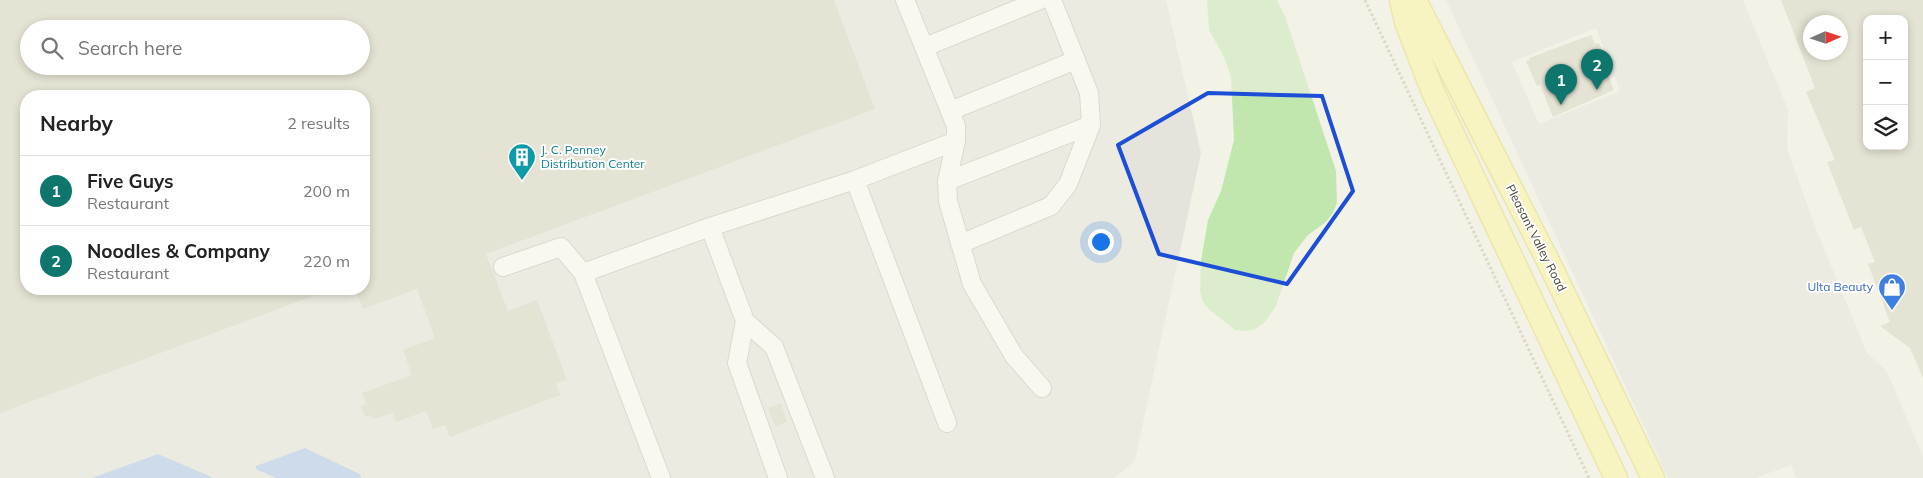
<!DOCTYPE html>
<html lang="en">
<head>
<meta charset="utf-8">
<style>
	:root { --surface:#fff; --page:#f6f6f6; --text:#222; --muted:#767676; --line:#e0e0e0; --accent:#0f766e }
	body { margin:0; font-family:Mulish,sans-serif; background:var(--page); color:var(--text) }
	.controls { position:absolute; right:15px; top:15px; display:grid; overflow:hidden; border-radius:10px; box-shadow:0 2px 8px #0003 }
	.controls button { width:45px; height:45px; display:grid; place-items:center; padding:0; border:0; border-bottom:1px solid var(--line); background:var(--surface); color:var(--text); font:25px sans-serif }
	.compass { position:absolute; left:1803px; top:15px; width:45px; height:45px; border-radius:50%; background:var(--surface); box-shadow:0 2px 8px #0003; rotate:87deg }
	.you { position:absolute; left:1100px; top:241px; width:18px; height:18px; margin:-12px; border:4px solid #fff; border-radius:50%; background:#1a73e8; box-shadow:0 0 0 8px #1a73e833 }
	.badge { display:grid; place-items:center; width:32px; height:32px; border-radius:50%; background:var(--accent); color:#fff; font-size:16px; font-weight:700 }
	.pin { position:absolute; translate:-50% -41px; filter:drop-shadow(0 1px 2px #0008) }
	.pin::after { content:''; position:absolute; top:26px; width:18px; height:15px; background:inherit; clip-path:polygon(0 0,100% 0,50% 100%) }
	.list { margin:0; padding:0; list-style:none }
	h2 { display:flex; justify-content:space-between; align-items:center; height:65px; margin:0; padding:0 20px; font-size:21px }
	h2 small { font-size:16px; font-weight:400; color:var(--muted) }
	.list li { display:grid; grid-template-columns:32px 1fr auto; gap:15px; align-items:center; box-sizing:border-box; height:70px; padding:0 20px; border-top:1px solid var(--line) }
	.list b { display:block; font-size:19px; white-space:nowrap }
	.list p { margin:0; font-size:16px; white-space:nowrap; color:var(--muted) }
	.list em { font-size:16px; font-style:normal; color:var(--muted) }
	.icon { flex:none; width:28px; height:28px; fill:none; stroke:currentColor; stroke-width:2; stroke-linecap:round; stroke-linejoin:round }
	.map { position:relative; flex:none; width:1923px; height:478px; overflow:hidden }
	.search { position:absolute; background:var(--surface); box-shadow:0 2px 8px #0003; left:20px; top:20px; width:350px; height:55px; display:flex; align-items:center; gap:12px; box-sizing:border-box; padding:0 18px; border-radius:28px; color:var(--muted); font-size:19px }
	.panel { position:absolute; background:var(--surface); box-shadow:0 2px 8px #0003; left:20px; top:90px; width:350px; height:205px; border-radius:20px }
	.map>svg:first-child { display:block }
	.industrial { fill:#e5e3db; fill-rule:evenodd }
	.green { fill:#c1e7af }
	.parking { fill:#e4e3de; fill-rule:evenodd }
	.water { fill:#a3bfef }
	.building { fill:#d4d0bc; fill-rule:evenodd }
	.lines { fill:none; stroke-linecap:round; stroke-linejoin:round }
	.minor-casing { stroke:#bebba9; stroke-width:20 }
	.major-casing { stroke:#e2d865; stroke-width:25 }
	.path { stroke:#c0bb9a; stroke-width:3; stroke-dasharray:2.5 2.5; stroke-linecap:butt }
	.minor { stroke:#fff; stroke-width:18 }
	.major { stroke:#fdf695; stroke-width:22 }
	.marked { fill:none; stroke:#1d4ed8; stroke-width:4; stroke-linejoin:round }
	.labels { text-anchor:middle; stroke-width:4; stroke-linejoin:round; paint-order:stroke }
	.culture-label { font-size:12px; fill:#0d838f; stroke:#fff; text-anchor:start }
	.street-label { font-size:12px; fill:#454335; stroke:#fff }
	.shop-label { font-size:12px; fill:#366cbe; stroke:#fff; text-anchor:end }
</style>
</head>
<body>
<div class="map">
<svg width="1923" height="478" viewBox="0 0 1923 478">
	<rect width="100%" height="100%" fill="#f3f2e6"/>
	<path class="industrial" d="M0,0H1166L1201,153L1135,461L1114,478H0ZM29,29H361V66H29ZM26,96H364V289H26Z"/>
	<path class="green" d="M1207,0H1277L1285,16L1336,171L1337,203L1333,213L1326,222L1308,235L1294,253L1276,306L1265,322L1256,329L1246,331L1235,330L1210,310L1203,302L1200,292L1201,261L1208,220L1221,191L1234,140L1231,77L1224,57L1209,30Z"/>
	<path class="parking" d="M951,0H1094L1120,70L1116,72L1115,75L1119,86L1113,88L1124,119L1120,122V126L1123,135L1103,142L1114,173L1108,175L1104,178L1107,191L1076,202L1088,233L1081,234L1075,239L1079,251L1047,263L1058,294L1008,313L899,19Z
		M1446,0H1743L1788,110L1787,148L1816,229L1867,353L1887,371L1923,457V478H1796L1791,465L1756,478H1668ZM1596,28L1620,91L1539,124L1512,62Z
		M894,130L974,341L885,374L881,363L877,362L856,369L783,170Z
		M273,345L286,387L57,474L43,430Z"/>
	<path class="water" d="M305,448L360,474L361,478H276L256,469V466Z
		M158,454L214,478H92Z"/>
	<path class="building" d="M0,0H834L875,109L486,254L508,311L537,300L567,380L556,383L560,395L450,437L445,425L433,429L426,411L396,422L393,413L373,419L371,415L365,417L361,406L366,404L362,393L412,375L403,350L435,338L417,289L363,309L355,289H364V96H26V289L329,290L0,413ZM29,29H361V66H29Z
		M1781,0H1923V378L1910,348L1880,326L1890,322L1868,264L1875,262L1861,227L1854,230L1827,162L1835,160L1806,92L1815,88ZM1867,19H1904V146H1867ZM1810,22H1840V52H1810Z
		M1591,35L1595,44L1599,43L1612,73L1608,75L1614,90L1553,117L1540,85L1537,86L1526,61L1530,60L1529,58Z
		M781,403L787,422L775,426L768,408Z"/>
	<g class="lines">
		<g class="minor-casing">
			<path id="minor" d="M905,0L956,126V141
				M925,47L1040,0
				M950,111L1076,60
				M855,180L956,141L947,181L948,201L972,284L1014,356L1042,388
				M947,181L1091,125
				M710,227L855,180L947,423
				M960,244L1051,206L1068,184L1091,125L1089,93L1052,0
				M503,267L561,247L583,273
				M745,321L737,363L778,478
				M661,478L583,273L710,227L745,321L774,347L825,478"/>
		</g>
		<g class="major-casing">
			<path id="major" d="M1401,0L1406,22L1433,92L1616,478
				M1415,0L1549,263L1653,478"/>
		</g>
		<path class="path" d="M1365,0L1589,478"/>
		<use href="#minor" class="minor"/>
		<use href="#major" class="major"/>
	</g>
	<path d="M0 0H1923V478H0ZM1208,93L1322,96L1353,191L1287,284L1159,254L1118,145Z" fill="#f3f2e6" fill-opacity=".55" fill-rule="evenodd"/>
	<path class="marked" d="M1208,93L1322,96L1353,191L1287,284L1159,254L1118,145Z"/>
	<defs>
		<g id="building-pin" transform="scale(1.4375)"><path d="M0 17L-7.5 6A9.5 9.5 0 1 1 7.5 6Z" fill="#0f9aa8" stroke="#fff"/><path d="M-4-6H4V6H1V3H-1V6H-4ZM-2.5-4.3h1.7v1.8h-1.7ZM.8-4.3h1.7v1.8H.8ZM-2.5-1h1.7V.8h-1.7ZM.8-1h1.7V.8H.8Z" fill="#fff"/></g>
		<g id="shop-pin" transform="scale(1.4375)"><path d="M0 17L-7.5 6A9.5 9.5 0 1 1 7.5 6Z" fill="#3f7fe0" stroke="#fff"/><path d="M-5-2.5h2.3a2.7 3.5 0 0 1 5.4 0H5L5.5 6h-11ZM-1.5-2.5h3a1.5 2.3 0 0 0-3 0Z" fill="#fff"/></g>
	</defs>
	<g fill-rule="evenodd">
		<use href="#building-pin" x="522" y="157"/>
		<use href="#shop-pin" x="1892" y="287"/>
	</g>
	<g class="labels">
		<g class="culture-label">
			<text x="541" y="154">J. C. Penney<tspan x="541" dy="14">Distribution Center</tspan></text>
		</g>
		<g class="street-label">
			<text transform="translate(1536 238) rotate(63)" y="4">Pleasant Valley Road</text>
		</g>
		<g class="shop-label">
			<text x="1873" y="291">Ulta Beauty</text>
		</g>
	</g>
</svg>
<div class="controls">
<button>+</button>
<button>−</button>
<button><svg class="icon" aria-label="layers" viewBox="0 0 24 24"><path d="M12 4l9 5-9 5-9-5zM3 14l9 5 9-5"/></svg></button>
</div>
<svg class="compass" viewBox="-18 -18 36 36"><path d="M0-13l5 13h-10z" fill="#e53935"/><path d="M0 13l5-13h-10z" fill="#767676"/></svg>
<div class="you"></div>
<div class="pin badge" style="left:1561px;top:105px">1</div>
<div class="pin badge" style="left:1597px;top:90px">2</div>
<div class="search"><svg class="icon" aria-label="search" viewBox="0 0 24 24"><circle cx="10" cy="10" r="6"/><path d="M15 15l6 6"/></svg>Search here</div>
<section class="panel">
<h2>Nearby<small>2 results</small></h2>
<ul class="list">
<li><span class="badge">1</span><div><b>Five Guys</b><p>Restaurant</p></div><em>200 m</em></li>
<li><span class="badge">2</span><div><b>Noodles &amp; Company</b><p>Restaurant</p></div><em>220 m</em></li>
</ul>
</section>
</div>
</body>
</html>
